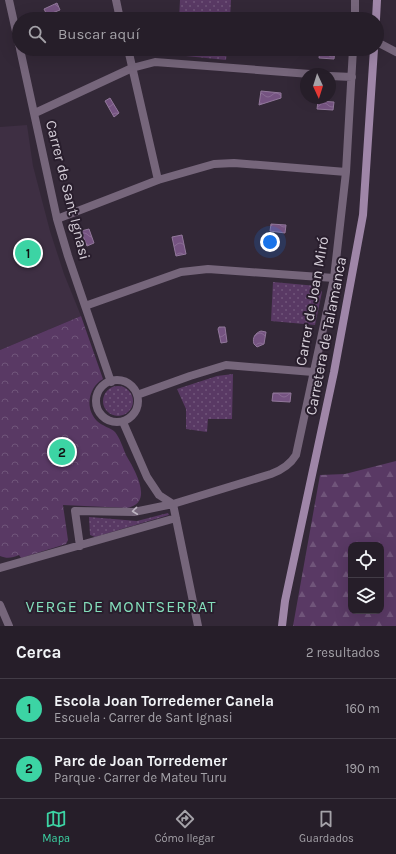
<!DOCTYPE html>
<html lang="es">
<head>
<meta charset="utf-8">
<style>
	:root { --surface:#261e29; --page:#322b35; --text:#f1f3f6; --muted:#a4a2a8; --line:#423c46; --accent:#3cd4a4 }
	body { margin:0; font-family:Karla,sans-serif; background:var(--page); color:var(--text) }
	.controls { position:absolute; right:12px; bottom:12px; display:grid; overflow:hidden; border-radius:8px; box-shadow:0 4px 16px #0002 }
	.controls button { width:36px; height:36px; display:grid; place-items:center; padding:0; border:0; border-bottom:1px solid var(--line); background:var(--surface); color:var(--text); font:20px sans-serif }
	.compass { position:absolute; left:300px; top:68px; width:36px; height:36px; border-radius:50%; background:var(--surface); box-shadow:0 4px 16px #0002; rotate:176deg }
	.you { position:absolute; left:270px; top:242px; width:14px; height:14px; margin:-10px; border:3px solid #fff; border-radius:50%; background:#1a73e8; box-shadow:0 0 0 6px #1a73e833 }
	.badge { display:grid; place-items:center; width:26px; height:26px; border-radius:50%; background:var(--accent); color:#111; font-size:13px; font-weight:700 }
	.pin { position:absolute; translate:-50% -50%; border:2px solid #fff; box-shadow:0 1px 4px #0006 }
	.list { margin:0; padding:0; list-style:none }
	h2 { display:flex; justify-content:space-between; align-items:center; height:52px; margin:0; padding:0 16px; font-size:17px }
	h2 small { font-size:13px; font-weight:400; color:var(--muted) }
	.list li { display:grid; grid-template-columns:26px 1fr auto; gap:12px; align-items:center; box-sizing:border-box; height:60px; padding:0 16px; border-top:1px solid var(--line) }
	.list b { display:block; font-size:15px; white-space:nowrap }
	.list p { margin:0; font-size:13px; white-space:nowrap; color:var(--muted) }
	.list em { font-size:13px; font-style:normal; color:var(--muted) }
	.icon { flex:none; width:22px; height:22px; fill:none; stroke:currentColor; stroke-width:2; stroke-linecap:round; stroke-linejoin:round }
	.map { position:relative; flex:none; width:396px; height:626px; overflow:hidden }
	.search { position:absolute; background:var(--surface); box-shadow:0 4px 16px #0002; left:12px; right:12px; top:12px; height:44px; display:flex; align-items:center; gap:10px; box-sizing:border-box; padding:0 14px; border-radius:22px; color:var(--muted); font-size:15px }
	.sheet { height:172px; background:var(--surface) }
	nav { display:flex; justify-content:space-around; align-items:center; box-sizing:border-box; height:56px; border-top:1px solid var(--line); background:var(--surface); font-size:11px; color:var(--muted) }
	nav a { display:grid; justify-items:center; gap:2px }
	nav .on { color:var(--accent) }
	.map>svg:first-child { display:block }
	.built { fill:#3e2f43 }
	.grass { fill:url(#grass-dots) }
	.forest { fill:url(#forest-firs); fill-rule:evenodd }
	.park { fill:url(#park-crowns) }
	.water { fill:url(#water-waves); stroke:#92789b }
	.lines { fill:none; stroke-linecap:round; stroke-linejoin:round }
	.street { stroke:#76667b; stroke-width:8 }
	.secondary { stroke:#9f86a8; stroke-width:8 }
	.oneway { stroke:#beb5c2 }
	.labels { text-anchor:middle; stroke-width:4; stroke-linejoin:round; paint-order:stroke }
	.street-label { font-size:15px; fill:#d6cfd9; stroke:#291e2d }
	.neighbourhood-label { font-size:16px; letter-spacing:1px; fill:#84debb; stroke:#291e2d }
</style>
</head>
<body>
<div class="map">
<svg width="396" height="626" viewBox="0 0 396 626">
	<defs>
		<pattern id="grass-dots" width="8" height="8" patternUnits="userSpaceOnUse"><rect width="8" height="8" fill="#593964"/><path d="M2 2h.1M6 6h.1" fill="none" stroke="#70557a" stroke-width="1.8" stroke-linecap="round"/></pattern>
		<pattern id="forest-firs" width="22" height="20" patternUnits="userSpaceOnUse"><rect width="22" height="20" fill="#593964"/><path d="M5 1l3.5 6h-7zM16 11l3.5 6h-7z" fill="#70557a"/></pattern>
		<pattern id="park-crowns" width="20" height="18" patternUnits="userSpaceOnUse"><rect width="20" height="18" fill="#593964"/><path d="M2 6a3 3 0 1 1 6 0M12 15a3 3 0 1 1 6 0" fill="none" stroke="#70557a"/></pattern>
		<pattern id="water-waves" width="16" height="10" patternUnits="userSpaceOnUse"><rect width="16" height="10" fill="#755381"/><path d="M0 5q4-4 8 0t8 0" fill="none" stroke="#886b92"/></pattern>
	</defs>
	<rect width="100%" height="100%" fill="#332837"/>
	<path class="built" d="M27,125L33,166L50,231L64,274L81,316L0,350V127Z"/>
	<path class="grass" d="M180,0H231L230,19H179Z
		M176,49H227L226,60L176,55Z
		M273,282L317,286L322,292L315,325L271,321Z
		M233,374L232,419H208L207,432L186,429V409L177,389L217,376Z
		M103 401a15 15 0 1 1 30 0a15 15 0 1 1-30 0Z
		M168,513L169,515L95,537L90,535L89,517L137,521Z"/>
	<path class="forest" d="M396,461V626H293L320,475L345,474ZM351,545H381V611H351Z"/>
	<path class="park" d="M81,316L103,379C89,387 84,408 97,421C102,426 111,428 115,432C120,438 123,448 126,455C134,469 155,503 127,508L63,505L68,540L66,544L21,558L19,555C12,558 7,559 0,556V350Z"/>
	<path class="water" d="M57,3L60,10L47,15L44,9Z
		M320,49L335,51L334,59L319,58Z
		M261,91L281,93V98L259,105Z
		M110,98L119,113L114,117L105,101Z
		M318,101L334,102L333,110L317,109Z
		M271,224L286,225L285,233L270,231Z
		M89,229L94,243L87,246L81,231Z
		M182,235L186,254L176,256L172,237Z
		M219,327H225L227,342L221,343L218,329Z
		M261,331L266,332L264,344L257,347L254,344C252,338 255,333 261,331Z
		M273,393H291L290,402L272,401Z"/>
	<g class="lines">
		<path class="street" d="M9,0L19,45
			M116,0L120,19
			M355,19V0
			M377,42L396,52
			M20,49L57,219L68,256L111,382
			M128,49L158,180
			M330,76L352,77
			M35,113L132,68L155,62L310,74
			M57,219L158,180L214,164L234,163L346,172
			M85,306L181,272L208,269L334,278
			M96 401a21 21 0 1 1 42 0a21 21 0 1 1-42 0Z
			M137,395L190,376L226,365L313,372
			M123,422L147,477L159,495L173,504L198,626
			M80,546L75,511L134,512L173,504L271,474C282,470 290,465 296,455L334,278L346,172L353,49
			M0,568L176,518
			M0,605L9,626"/>
		<path class="secondary" d="M376,19L377,0
			M282,626L285,601L334,372L363,215L374,49"/>
	</g>
	<defs><path id="oneway-chevron" d="M-2-3.5L2.5 0L-2 3.5" fill="none" stroke-width="1.6" stroke-linecap="round" stroke-linejoin="round"/></defs>
	<use class="oneway" href="#oneway-chevron" transform="translate(135 511) rotate(174)"/>
	<g class="labels">
		<g class="street-label">
			<text transform="translate(68 190) rotate(76)" y="5">Carrer de Sant Ignasi</text>
			<text transform="translate(312 301) rotate(-80)" y="5">Carrer de Joan Miró</text>
			<text transform="translate(326 336) rotate(-79)" y="5">Carretera de Talamanca</text>
		</g>
		<g class="neighbourhood-label">
			<text x="121" y="612">VERGE DE MONTSERRAT</text>
		</g>
	</g>
</svg>
<div class="controls">
<button><svg class="icon" aria-label="locate" viewBox="0 0 24 24"><circle cx="12" cy="12" r="6"/><path d="M12 2v4M12 18v4M2 12h4M18 12h4"/></svg></button>
<button><svg class="icon" aria-label="layers" viewBox="0 0 24 24"><path d="M12 4l9 5-9 5-9-5zM3 14l9 5 9-5"/></svg></button>
</div>
<svg class="compass" viewBox="-18 -18 36 36"><path d="M0-13l5 13h-10z" fill="#e53935"/><path d="M0 13l5-13h-10z" fill="#a4a2a8"/></svg>
<div class="you"></div>
<div class="pin badge" style="left:28px;top:253px">1</div>
<div class="pin badge" style="left:62px;top:452px">2</div>
<div class="search"><svg class="icon" aria-label="search" viewBox="0 0 24 24"><circle cx="10" cy="10" r="6"/><path d="M15 15l6 6"/></svg>Buscar aquí</div>
</div>
<section class="sheet">
<h2>Cerca<small>2 resultados</small></h2>
<ul class="list">
<li><span class="badge">1</span><div><b>Escola Joan Torredemer Canela</b><p>Escuela · Carrer de Sant Ignasi</p></div><em>160 m</em></li>
<li><span class="badge">2</span><div><b>Parc de Joan Torredemer</b><p>Parque · Carrer de Mateu Turu</p></div><em>190 m</em></li>
</ul>
</section>
<nav>
<a class="on"><svg class="icon" aria-label="map" viewBox="0 0 24 24"><path d="M3 6l6-2 6 2 6-2v14l-6 2-6-2-6 2zM9 4v14M15 6v14"/></svg>Mapa</a>
<a><svg class="icon" aria-label="directions" viewBox="0 0 24 24"><path d="M12 3l9 9-9 9-9-9zM9 14v-3h6M13 9l2 2-2 2"/></svg>Cómo llegar</a>
<a><svg class="icon" aria-label="saved" viewBox="0 0 24 24"><path d="M7 4h10v16l-5-4-5 4z"/></svg>Guardados</a>
</nav>
</body>
</html>
